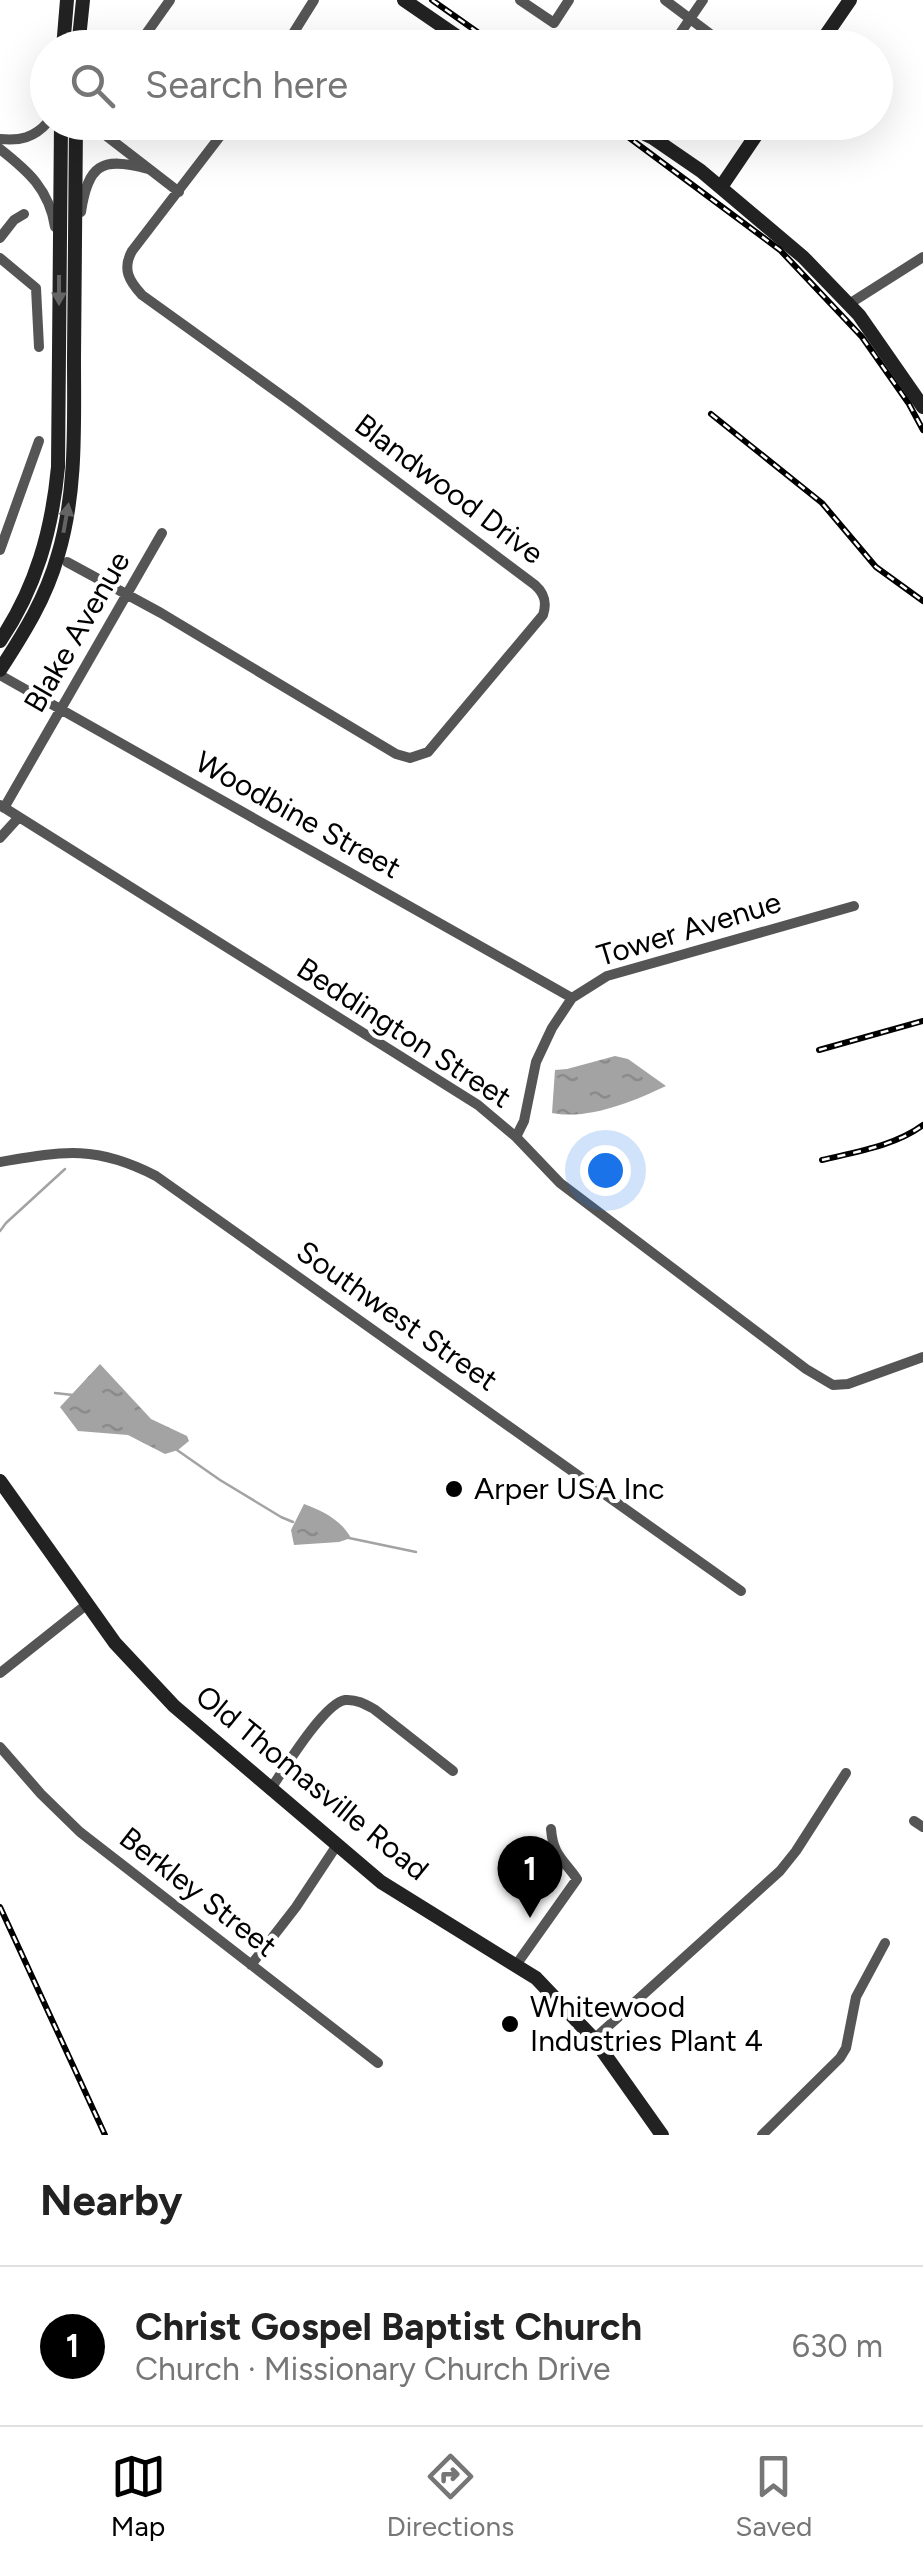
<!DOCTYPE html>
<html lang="en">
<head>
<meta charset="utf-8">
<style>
	:root { --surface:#fff; --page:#f2f2f2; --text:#222; --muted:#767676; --line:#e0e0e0; --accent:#000 }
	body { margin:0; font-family:Figtree,sans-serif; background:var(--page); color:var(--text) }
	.you { position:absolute; left:605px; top:1170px; width:35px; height:35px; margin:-25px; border:8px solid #fff; border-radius:50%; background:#1a73e8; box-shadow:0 0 0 15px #1a73e833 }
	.badge { display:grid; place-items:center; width:65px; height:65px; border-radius:50%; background:var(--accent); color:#fff; font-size:32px; font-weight:700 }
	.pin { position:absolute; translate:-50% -82px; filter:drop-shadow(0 2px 5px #0008) }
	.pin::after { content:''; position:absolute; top:52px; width:35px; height:30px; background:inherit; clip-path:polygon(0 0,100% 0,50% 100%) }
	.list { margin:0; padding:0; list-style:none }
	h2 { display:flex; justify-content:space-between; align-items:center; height:130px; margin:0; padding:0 40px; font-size:42px }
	h2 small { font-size:32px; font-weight:400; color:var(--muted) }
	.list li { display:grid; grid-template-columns:65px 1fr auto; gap:30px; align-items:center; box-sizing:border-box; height:160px; padding:0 40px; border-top:2px solid var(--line) }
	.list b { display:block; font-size:38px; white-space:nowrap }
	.list p { margin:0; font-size:32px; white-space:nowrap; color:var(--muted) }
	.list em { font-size:32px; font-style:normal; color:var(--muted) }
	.icon { flex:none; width:55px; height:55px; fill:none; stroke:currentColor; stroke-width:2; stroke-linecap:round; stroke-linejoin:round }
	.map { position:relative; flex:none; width:923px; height:2135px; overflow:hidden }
	.search { position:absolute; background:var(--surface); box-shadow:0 10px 40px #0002; left:30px; right:30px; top:30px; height:110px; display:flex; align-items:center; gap:25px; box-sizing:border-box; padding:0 35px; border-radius:55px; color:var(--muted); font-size:38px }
	.sheet { height:290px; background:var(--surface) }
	nav { display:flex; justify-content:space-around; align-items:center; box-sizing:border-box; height:140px; border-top:2px solid var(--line); background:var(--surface); font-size:28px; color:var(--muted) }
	nav a { display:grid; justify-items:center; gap:5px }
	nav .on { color:var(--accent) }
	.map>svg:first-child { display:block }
	.water { fill:url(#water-ripples) }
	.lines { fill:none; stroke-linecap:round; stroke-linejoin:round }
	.stream { stroke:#a3a3a3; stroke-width:2.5 }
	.street { stroke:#555; stroke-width:10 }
	.secondary { stroke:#222; stroke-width:14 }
	.rail-casing { stroke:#000; stroke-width:6 }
	.rail { stroke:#fff; stroke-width:2.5; stroke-dasharray:8; stroke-linecap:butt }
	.oneway { fill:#646464 }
	.poi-dot { fill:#000; stroke:#fff; stroke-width:4 }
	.labels { text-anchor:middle; stroke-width:8; stroke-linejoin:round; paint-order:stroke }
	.street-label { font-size:30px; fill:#000; stroke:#fff }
	.poi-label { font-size:30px; fill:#000; stroke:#fff; text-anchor:start }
</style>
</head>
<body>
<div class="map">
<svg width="923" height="2135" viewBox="0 0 923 2135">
	<defs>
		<pattern id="water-ripples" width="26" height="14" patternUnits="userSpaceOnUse" patternTransform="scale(2.5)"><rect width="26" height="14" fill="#a3a3a3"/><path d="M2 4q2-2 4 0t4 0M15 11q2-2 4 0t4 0" fill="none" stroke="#8b8b8b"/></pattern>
	</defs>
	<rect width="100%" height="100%" fill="#fff"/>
	<path class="water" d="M615,1056L628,1059L666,1086C632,1102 589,1120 552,1113L555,1070L567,1069Z
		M100,1364L151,1419L187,1436L189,1441L178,1450L165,1454L128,1435L78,1431L60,1407Z
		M304,1504C323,1511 341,1520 351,1538L339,1542L294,1545L291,1530Z"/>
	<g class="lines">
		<path class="stream" d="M0,1231L6,1223L65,1169
			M55,1393L73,1395
			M177,1450L220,1480L281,1517L293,1522
			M349,1538L416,1552"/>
		<path class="street" d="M520,0L554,23L569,0
			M665,0L729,48
			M136,48L170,0
			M284,48L314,0
			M670,48L703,0
			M95,122L100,131L179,192
			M352,122L366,132
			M0,139C20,141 34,138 48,122
			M0,149C28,171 49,189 55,227
			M81,212C88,165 101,156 148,169
			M0,238L14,220L24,214
			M0,258L36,288L39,347
			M849,304L923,257
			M0,550L39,441
			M67,562L161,613L396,754L410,758L428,752L543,615C547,603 545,594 535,585L295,405L142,295C129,281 122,269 132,251L231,122
			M0,675L572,998
			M0,805L478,1105L516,1137L560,1183L806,1369L833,1385L848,1384L923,1357
			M4,808L162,533
			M0,838L19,817
			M516,1137L524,1121L536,1062L552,1028L572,998L607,976L854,906
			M0,1162C64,1151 96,1145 156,1176L741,1591
			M0,1673L86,1605
			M0,1747L41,1794L80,1832L378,2063
			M270,1790C283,1771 324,1703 345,1700C356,1699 365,1704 374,1709L453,1771
			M914,1821L923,1827
			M251,1965L296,1907L337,1845
			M516,1965L577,1879C563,1859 553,1855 551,1829
			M594,2039L780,1871L796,1851L846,1773
			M762,2135L840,2058L846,2048L856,1997L885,1943"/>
		<path class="secondary" d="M404,0L474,48
			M63,48L67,0
			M78,48L83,0
			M817,48L850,0
			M620,122L653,138L701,171L803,257L859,315L923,407
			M721,187L765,122
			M0,641C36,588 52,530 58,467L61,122
			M0,670C24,633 46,598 58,555C77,492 74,424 74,358C75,280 76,201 76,122
			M0,1481L115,1643L174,1706L381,1882L536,1978L594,2039L662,2135"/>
		<g class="rail-casing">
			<path id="rail" d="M432,0L500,48
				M608,122L780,250L862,337L909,404L923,430
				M711,414L822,503L876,567L923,601
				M819,1050L923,1021
				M822,1160C855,1152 895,1146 923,1125
				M0,1907L105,2135"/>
		</g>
		<use href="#rail" class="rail"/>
	</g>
	<defs><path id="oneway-solid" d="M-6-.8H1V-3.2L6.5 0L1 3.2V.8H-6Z" transform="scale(2.5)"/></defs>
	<g class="oneway">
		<use href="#oneway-solid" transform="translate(59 290) rotate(90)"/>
		<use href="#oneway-solid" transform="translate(66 518) rotate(-80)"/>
	</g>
	<g class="poi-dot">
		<circle cx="454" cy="1489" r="10"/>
		<circle cx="510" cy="2024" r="10"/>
	</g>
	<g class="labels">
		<g class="street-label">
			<text transform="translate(449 489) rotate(37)" y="10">Blandwood Drive</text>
			<text transform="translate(77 632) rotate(-60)" y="10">Blake Avenue</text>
			<text transform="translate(298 815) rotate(29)" y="10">Woodbine Street</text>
			<text transform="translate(689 929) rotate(-17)" y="10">Tower Avenue</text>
			<text transform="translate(404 1033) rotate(33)" y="10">Beddington Street</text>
			<text transform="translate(397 1316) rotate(35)" y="10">Southwest Street</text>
			<text transform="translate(312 1783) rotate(39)" y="10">Old Thomasville Road</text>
			<text transform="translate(198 1892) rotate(38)" y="10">Berkley Street</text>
		</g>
		<g class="poi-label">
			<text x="474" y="1499">Arper USA Inc</text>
			<text x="530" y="2017">Whitewood<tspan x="530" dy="34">Industries Plant 4</tspan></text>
		</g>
	</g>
</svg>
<div class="you"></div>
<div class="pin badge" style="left:530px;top:1918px">1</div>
<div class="search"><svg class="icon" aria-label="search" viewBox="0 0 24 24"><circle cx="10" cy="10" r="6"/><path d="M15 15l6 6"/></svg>Search here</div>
</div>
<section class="sheet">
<h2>Nearby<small></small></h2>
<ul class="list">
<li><span class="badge">1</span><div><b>Christ Gospel Baptist Church</b><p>Church · Missionary Church Drive</p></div><em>630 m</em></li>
</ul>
</section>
<nav>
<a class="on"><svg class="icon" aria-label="map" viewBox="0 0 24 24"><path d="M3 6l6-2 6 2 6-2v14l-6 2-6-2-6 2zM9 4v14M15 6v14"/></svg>Map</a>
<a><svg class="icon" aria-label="directions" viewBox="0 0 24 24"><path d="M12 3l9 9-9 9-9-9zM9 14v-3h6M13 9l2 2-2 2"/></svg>Directions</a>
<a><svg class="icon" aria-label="saved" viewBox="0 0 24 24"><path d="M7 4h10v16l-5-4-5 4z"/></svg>Saved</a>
</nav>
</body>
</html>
